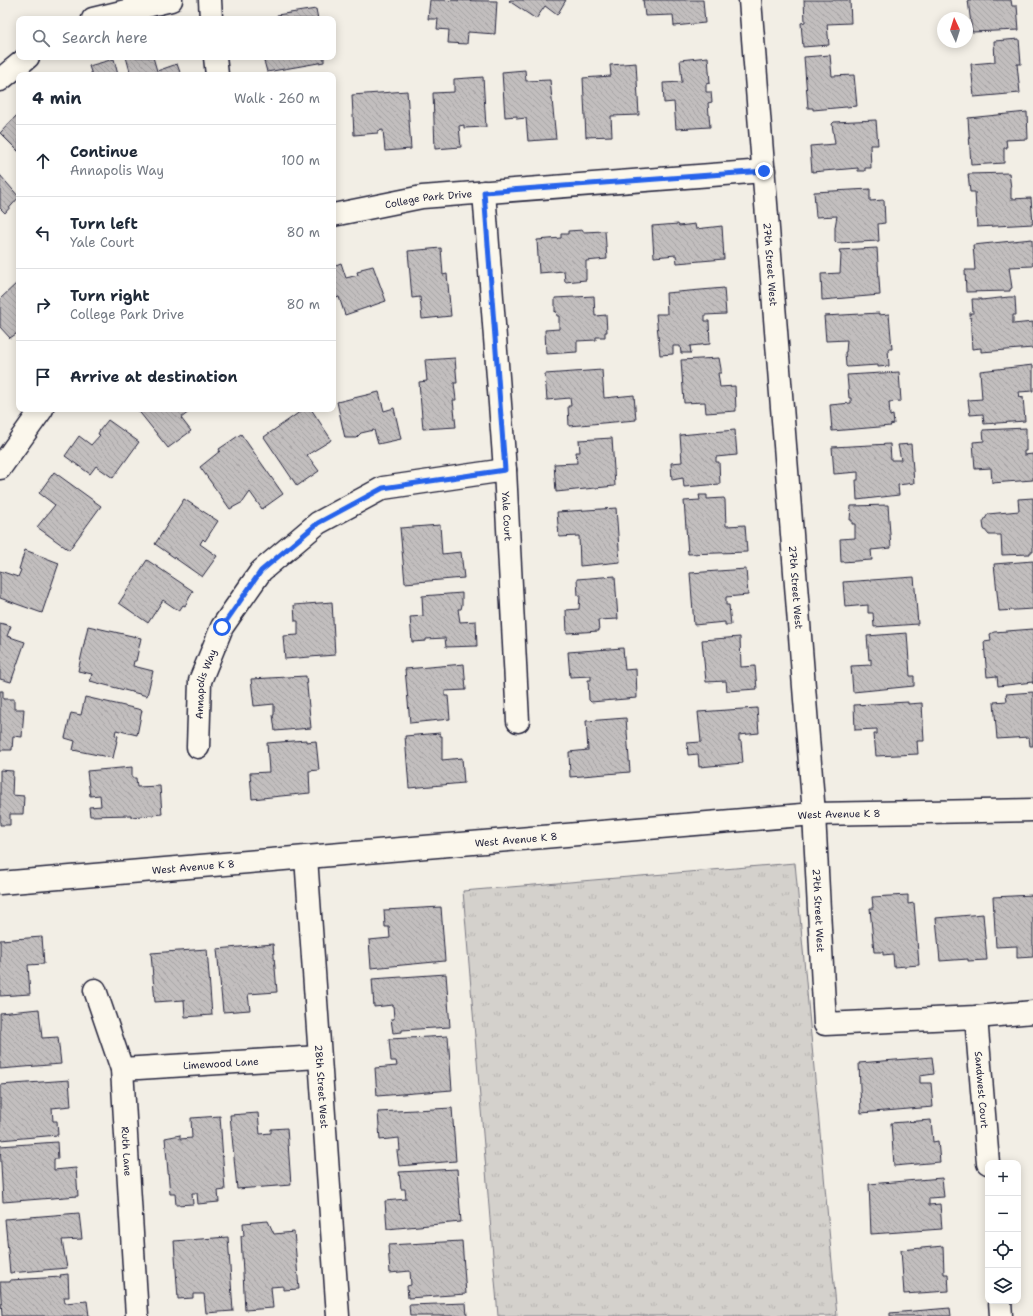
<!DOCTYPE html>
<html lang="en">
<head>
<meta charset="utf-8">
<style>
	:root { --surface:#fff; --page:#f6f6f7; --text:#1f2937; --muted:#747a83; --line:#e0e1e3 }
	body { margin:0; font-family:"Shantell Sans",sans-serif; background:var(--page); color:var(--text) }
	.controls { position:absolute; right:12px; bottom:12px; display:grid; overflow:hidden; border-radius:8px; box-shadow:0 2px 10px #0003 }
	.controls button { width:36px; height:36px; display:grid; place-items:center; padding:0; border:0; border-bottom:1px solid var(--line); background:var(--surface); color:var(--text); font:20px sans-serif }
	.compass { position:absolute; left:937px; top:12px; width:36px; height:36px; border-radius:50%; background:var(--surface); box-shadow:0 2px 10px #0003; rotate:356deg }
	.stop { position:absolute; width:12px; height:12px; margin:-9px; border:3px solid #2563eb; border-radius:50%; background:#fff }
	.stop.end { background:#2563eb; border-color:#fff; box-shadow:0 1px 4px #0008 }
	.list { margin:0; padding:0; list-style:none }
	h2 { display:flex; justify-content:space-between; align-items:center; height:52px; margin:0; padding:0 16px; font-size:17px }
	h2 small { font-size:13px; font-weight:400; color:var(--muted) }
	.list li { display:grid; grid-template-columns:26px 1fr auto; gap:12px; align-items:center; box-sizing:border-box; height:72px; padding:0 16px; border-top:1px solid var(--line) }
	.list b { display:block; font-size:15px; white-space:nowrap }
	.list p { margin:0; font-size:13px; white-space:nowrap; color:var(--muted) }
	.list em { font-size:13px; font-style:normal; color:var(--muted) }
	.icon { flex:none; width:22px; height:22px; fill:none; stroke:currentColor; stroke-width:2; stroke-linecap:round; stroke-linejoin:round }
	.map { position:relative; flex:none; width:1033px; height:1316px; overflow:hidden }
	.search { position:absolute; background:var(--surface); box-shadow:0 2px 10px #0003; left:16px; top:16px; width:320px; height:44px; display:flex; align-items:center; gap:10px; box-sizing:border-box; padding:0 14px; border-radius:8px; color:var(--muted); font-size:15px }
	.panel { position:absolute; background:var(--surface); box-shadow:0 2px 10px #0003; left:16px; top:72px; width:320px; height:340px; border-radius:8px }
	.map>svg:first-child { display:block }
	.grass { fill:url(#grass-tufts); stroke:#7b7a84 }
	.building { fill:url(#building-back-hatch); stroke:#22223b }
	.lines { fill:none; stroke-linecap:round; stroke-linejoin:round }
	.minor-casing { stroke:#22223b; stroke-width:25 }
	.minor { stroke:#fbf7ec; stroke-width:22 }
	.route { stroke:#2563eb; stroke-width:5 }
	.labels { text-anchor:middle; stroke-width:3; stroke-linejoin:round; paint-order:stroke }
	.street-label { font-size:10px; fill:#22223b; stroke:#fbf7ec }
</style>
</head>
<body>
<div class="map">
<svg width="1033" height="1316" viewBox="0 0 1033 1316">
	<defs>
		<pattern id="grass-tufts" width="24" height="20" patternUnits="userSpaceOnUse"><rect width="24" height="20" fill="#d4d1cc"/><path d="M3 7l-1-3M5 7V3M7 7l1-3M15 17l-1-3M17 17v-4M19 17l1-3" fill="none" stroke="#b6b3b0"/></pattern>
		<pattern id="building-back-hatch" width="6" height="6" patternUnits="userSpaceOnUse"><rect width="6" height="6" fill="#c2bebe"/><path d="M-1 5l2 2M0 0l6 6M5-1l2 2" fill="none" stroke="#a6a3a4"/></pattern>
	</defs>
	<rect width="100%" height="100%" fill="#f2eee5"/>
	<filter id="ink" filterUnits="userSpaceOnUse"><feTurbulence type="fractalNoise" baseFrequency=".025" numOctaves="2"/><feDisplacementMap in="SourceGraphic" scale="8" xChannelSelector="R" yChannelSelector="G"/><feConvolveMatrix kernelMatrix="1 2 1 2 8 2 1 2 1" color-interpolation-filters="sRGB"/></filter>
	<g filter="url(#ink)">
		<path class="grass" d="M795,863L837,1316H498L463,891Z"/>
		<path class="building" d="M430,0L497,1L495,34L468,32L467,44L448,43L449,30L437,29L438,19H428Z
			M510,0H566L557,15L545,6L536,19L509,1Z
			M643,0H703L705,23L674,26L673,15L645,16Z
			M804,0H850L851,23L827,24L829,45L803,47L801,23L805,22Z
			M968,0H1011L1012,6H1017L1019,30L972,32Z
			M316,9L318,19H277V15Z
			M1019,39L1021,64H1017L1020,93L974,97L971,64L995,62L994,41Z
			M830,55L832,76L854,75L857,106L813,110V108H808L804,57Z
			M126,57H153L157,71L177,64L181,75H131Z
			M263,57H324V62L267,72Z
			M708,57L710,83L706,84V92H711L712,102L708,103L710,127L676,129L674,102L664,103L663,83L682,82L680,60Z
			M114,59L118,75H92L89,66Z
			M636,63L639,115L611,116L612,136L586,137L583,78L611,76L610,65Z
			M525,70L526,81L550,80L556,139L528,141L526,118L517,119V116L505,117L502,72Z
			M483,77L486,127L464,128V125L459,126L461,147L435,149L433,93L454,92V79Z
			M407,91L411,149L385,151L383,130L378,131V133L354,135L352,95Z
			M1027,112L1028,139L1006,140L1007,148H1004V163L971,165L968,118Z
			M18,114L19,115V152L0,133Z
			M876,120L878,145H870L871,168H865V171H858V168L812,172L810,146L835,144L832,124L834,122Z
			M1009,173L1011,188V199L1031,198L1033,224L977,227L975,192H970L968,174Z
			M0,175L19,197L5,213L0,208Z
			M870,189V201L884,200L885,223L878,224L879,241L837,243L835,241V227L837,216L816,217L814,192Z
			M678,224L679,226L695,224L696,229L722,226L724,259L677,263L676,255L654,257L652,226Z
			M583,230V232L605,231L607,259L586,261V280L565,282L564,271L539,273L537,240L561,238V234H568V231Z
			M1032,239L1033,266L1009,267L1012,288L1010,289V291L966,292L965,270H975L973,245Z
			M441,248L443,275L447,274L451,316L422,319L420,297L412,298L408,251Z
			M877,248L880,295L822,300L821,274L840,273L841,255L839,250Z
			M341,263L346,278L358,275L357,272L361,271V269L373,266L386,301L345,315L339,297L333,299V266Z
			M19,281V332L10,338L0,327V299Z
			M724,288L726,314L705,315V321H709L710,344L690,346L691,353H681L680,346H673V354L660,355L656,314H667L666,293Z
			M594,296L595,316L606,315L607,332H605V337H596V340L577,341V352L546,354L545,330L559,329V316H557L556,311L555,312V298Z
			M1009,297H1015L1016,315H1013V324L1033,322V348L981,352V348L972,349L970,313H973L972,299H981V300Z
			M879,313V315L889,314L892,349H888L889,366L878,367V365L847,367L846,366L845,352H846L847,340L826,341L824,316Z
			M455,358L457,383H454L456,400H453L456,427L423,429L419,382L427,381L425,360Z
			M719,358L721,369V373H718L720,387L735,386L736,411L706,413L705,402L684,403L681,360Z
			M1033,365V391L1019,392L1020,398L1023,397L1025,421L984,424L983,414L970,415L968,400L982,399L980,371Z
			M602,370L604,398L634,395L636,420L569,426L568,406H571L570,398L547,400L545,374Z
			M899,372L901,401L889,402L890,416L893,415L894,424L890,425L891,426L832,431L830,405L851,403V398H849L847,375Z
			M379,392L384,411L394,408L401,439L378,444L374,430L361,433L356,438H345L337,402Z
			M137,409H193L181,418L191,431L168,448Z
			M304,409H311L331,439L330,441L307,455L319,471L297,486L264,437Z
			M108,420L139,442L113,478L96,466L90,474L65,456L79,436L91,445L100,435L98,434L100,430Z
			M1026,428V451H1024V455L1033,454V480L992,483L991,468L975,469L973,442L984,441L983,430Z
			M735,430L737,455L716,457V462H719L720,484L684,487L683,478L672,480L671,463L682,462L680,435Z
			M241,434L283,494L262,509L250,492L243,502L230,509L200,467L220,451L219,449Z
			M612,438L615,486L556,492L554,464L577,463L576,452H580L579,440Z
			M890,444L891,460H901L898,445L911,444L914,483L898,485L899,495L857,500L856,480H858V472L834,474L832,447Z
			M54,472L101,506L69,550L37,527L55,505L39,493Z
			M699,495H707V499L724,498L725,500L726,526L745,525L747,552L688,554L684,501L700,500Z
			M1033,498V552H1030V554L1002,555L1001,535H989L984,529L983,522L988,514L1019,511L1018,499Z
			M184,499L218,521L205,541L203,539L200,544L217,556L202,577L155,544Z
			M888,505L891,548L871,550L872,560L841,562L840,539L855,538V524H852V520H850L851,506Z
			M616,508L620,562L580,566L579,536L559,537L557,512Z
			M440,525L442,554L461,552L464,578L405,583L400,528Z
			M25,550L59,563L42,613L0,598V571L18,577L21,570L19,569Z
			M147,560L193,591L185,606L183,605L179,611L163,600L148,623L119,603Z
			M1033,561V609L999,611L994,564Z
			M746,569L748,595L726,597V605H729L731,625H725V622L694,625L690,573Z
			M615,576L618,619L598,620L599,631L567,633L566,610L579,609L580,595L578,596L577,579Z
			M914,577L918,624L874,627L873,613H868V605L845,607L843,582Z
			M462,593V605L461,609H458L460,622L476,621L477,646L446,647L445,638L426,639V641L412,642L410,617L423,616L422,596Z
			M332,602L335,655L285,659L283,636L298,635V621H295L294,605Z
			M0,623L11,626L7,636L25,642L11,682L0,679Z
			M88,626L141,638L136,661H134L133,666L153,671L147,696L90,681L92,674L78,671Z
			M1033,629V684V682L998,686L997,676L987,677L984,642L991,641L990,634L994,632Z
			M907,633L910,676H914V686L853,692L851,666L871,665V659L869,660L867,636Z
			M740,637L741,667L755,666L757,689L727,691L726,681L706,682L702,640Z
			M623,648L625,670L636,669L637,698L591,702L589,700L588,680H591V676L570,677L568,652Z
			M464,664L466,690L445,691V696H448L450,719L410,723L405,669Z
			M306,676L311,728L275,731L273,715H274V704L254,706L251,679Z
			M0,691H3V699H14V709H24L22,737L13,736L12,750H0Z
			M1033,692V746H1030L1029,737L997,739L994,702L1007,701L1006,694Z
			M85,697L142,710L137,735L116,730L115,735L118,736L113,758L73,750L75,741L65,738L71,713L81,715Z
			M908,702V704L922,703L924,741H917L918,754L876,756L874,734H877V729L855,730L854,705Z
			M757,708L759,733L739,735V741H741L743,763L699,767L698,754L688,755L687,743L701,742L698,712Z
			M626,718L630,772L570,777L569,752L588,750L586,721Z
			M440,733V736H442V760L462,758L464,783L409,788L405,736Z
			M306,740V742L316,741L319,770L309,771L310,793L252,799L250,773L269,772L267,743Z
			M132,767V778H136L137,787L160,786L162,814L131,817V815L90,816L89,807L101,806L100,795L90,796L87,771Z
			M0,770L13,771L12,795L24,796L23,814H10V825H0Z
			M908,895V904L914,903L919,965L894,967L893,954L883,955V952H874L870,908H873L872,897Z
			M1033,895V957L1017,958V946L996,947L993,897Z
			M441,907L445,961L371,968L369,940L390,938L389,927H385L384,910Z
			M983,914L987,960L968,961V959L940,961L936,918Z
			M42,937L44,964L28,965L30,994L0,996V940Z
			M273,944L277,992L248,994L250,1010L223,1012L217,949Z
			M207,949L212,1015L185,1017L184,1000L155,1002L151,953Z
			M446,974L450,1027L402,1030V1032L393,1033L391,1019H394L393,1005L374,1007L372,979Z
			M39,1009L42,1038L58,1037L61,1064L0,1069V1013Z
			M448,1036L452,1090L377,1096L375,1068L397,1066L396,1061H391L389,1039Z
			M932,1057L934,1074L920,1076V1083H931L933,1107L861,1113L859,1063Z
			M69,1080L71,1106L52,1108L53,1121H57L58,1135L0,1140V1085Z
			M452,1108L456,1161L399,1166L397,1151H400L399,1138L380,1140L378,1112Z
			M258,1113L260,1134L271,1133V1129L287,1128L291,1185L237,1189L230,1115Z
			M220,1116L225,1190L218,1191L219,1202L198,1204L197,1193H192L193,1204L176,1205L175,1194H170L165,1138L180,1135V1139L192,1138L191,1118Z
			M931,1120L933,1142L938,1141L940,1162L894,1166L891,1123Z
			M57,1142L58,1159H54V1170L76,1168L78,1196L3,1202L0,1146Z
			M457,1169L461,1222L387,1229L385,1201L406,1199L405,1189H401L399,1172Z
			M942,1178L944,1197L929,1198V1205L940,1204L942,1229L871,1234L869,1184Z
			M79,1213L82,1239L62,1240L67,1268L10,1273L5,1219Z
			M268,1221L274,1234L294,1232L299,1289L283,1290V1286L271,1287L273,1308L245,1310L241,1236H244L243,1223Z
			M228,1237L233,1311L206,1313L204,1294H193V1298L178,1299L174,1241Z
			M462,1241L466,1294L408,1298L407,1286L411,1285L410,1271L390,1273L388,1245Z
			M943,1246L944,1274H948L949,1291L904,1294L901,1250Z
			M68,1274L69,1297H64L65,1303L87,1301L89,1316H2L0,1282H10V1280L61,1277L60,1275Z
			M466,1303L467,1316H410L409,1305Z
			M950,1308L951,1316H890V1313Z"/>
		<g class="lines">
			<g class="minor-casing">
				<g id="minor">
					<path d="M210,0L211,19"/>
					<path id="s1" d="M750,0L814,814L825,1024L976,1017L1033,1012"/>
					<path d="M93,19L171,0"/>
					<path d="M215,57L217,75"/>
					<path d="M0,80L28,57"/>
					<path id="s2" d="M484,192L505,470L518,721"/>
					<path id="s3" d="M333,215L422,197L764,171"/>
					<path d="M0,468L42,409"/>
					<path id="s4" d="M198,747L200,681L222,627L261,571L318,523L383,488L505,470"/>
					<path id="s5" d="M306,857L338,1316"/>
					<path id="s6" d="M0,883L814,814L1033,810"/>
					<path id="s7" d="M95,990L122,1069L137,1316"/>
					<path id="s8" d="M976,1017L988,1163"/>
					<path id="s9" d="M122,1069L319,1057"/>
					<path d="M1000,1301L1001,1316"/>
				</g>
			</g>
			<use href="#minor" class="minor"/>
		</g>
	</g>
	<g class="lines" filter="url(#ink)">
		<path class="route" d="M222,627L261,571L318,523L383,488L505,470L484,192L764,171"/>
	</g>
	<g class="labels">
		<g class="street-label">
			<text dy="4" stroke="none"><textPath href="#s3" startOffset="97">College Park Drive</textPath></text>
			<text dy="4" stroke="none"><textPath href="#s1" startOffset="265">27th Street West</textPath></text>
			<text dy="4" stroke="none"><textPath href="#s2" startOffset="325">Yale Court</textPath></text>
			<text dy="4" stroke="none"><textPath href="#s1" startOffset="589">27th Street West</textPath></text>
			<text dy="4" stroke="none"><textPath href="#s4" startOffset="64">Annapolis Way</textPath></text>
			<text dy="4" stroke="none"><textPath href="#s6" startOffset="842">West Avenue K 8</textPath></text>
			<text dy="4" stroke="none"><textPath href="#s6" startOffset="518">West Avenue K 8</textPath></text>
			<text dy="4" stroke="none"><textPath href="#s6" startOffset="194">West Avenue K 8</textPath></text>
			<text dy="4" stroke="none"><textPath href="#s1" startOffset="913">27th Street West</textPath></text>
			<text dy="4" stroke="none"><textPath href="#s9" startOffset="99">Limewood Lane</textPath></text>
			<text dy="4" stroke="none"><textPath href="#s5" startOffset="230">28th Street West</textPath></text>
			<text dy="4" stroke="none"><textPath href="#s8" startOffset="73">Sandwest Court</textPath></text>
			<text dy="4" stroke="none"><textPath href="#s7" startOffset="166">Ruth Lane</textPath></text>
		</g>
	</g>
</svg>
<div class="controls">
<button>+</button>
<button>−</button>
<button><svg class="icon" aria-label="locate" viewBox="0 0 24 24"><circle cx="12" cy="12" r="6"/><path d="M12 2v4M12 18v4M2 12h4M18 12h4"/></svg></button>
<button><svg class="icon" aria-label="layers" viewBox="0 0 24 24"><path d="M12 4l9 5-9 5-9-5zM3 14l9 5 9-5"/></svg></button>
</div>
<svg class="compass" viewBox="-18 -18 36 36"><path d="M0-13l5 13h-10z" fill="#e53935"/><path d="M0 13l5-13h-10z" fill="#747a83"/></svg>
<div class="stop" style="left:222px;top:627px"></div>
<div class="stop end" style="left:764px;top:171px"></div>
<div class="search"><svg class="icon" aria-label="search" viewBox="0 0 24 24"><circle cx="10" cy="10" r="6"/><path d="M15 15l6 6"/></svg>Search here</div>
<section class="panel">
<h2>4 min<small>Walk · 260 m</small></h2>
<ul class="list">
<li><svg class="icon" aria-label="ahead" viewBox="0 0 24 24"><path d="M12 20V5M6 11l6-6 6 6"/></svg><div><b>Continue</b><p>Annapolis Way</p></div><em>100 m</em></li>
<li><svg class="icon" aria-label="left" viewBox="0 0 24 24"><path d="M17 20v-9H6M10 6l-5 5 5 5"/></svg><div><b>Turn left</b><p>Yale Court</p></div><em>80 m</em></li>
<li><svg class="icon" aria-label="right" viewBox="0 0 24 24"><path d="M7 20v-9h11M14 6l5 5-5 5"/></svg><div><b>Turn right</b><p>College Park Drive</p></div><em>80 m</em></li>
<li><svg class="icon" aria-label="arrive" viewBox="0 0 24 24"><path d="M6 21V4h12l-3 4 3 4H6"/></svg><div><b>Arrive at destination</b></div></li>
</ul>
</section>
</div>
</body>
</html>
